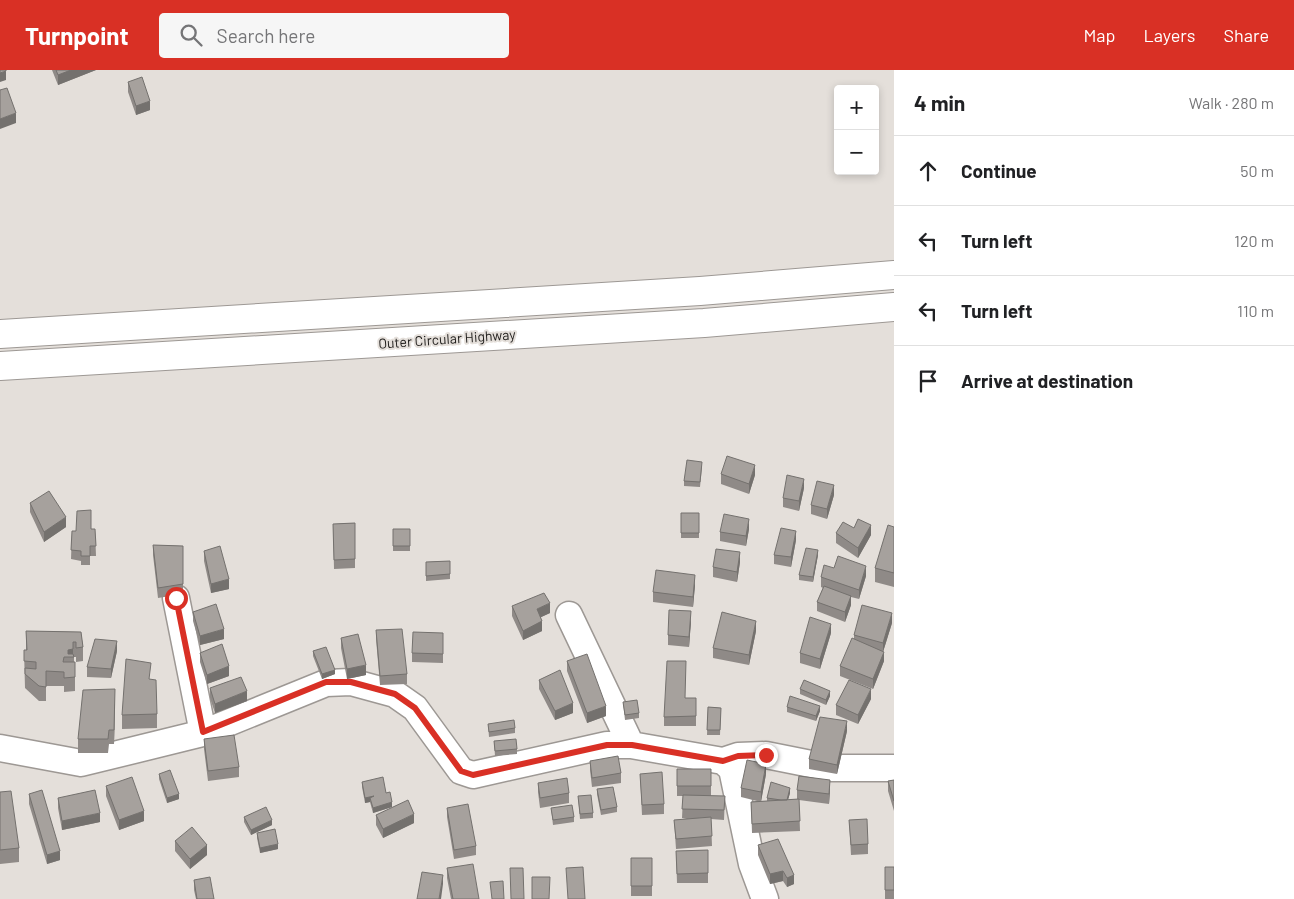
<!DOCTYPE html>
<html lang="en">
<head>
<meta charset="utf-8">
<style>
	:root { --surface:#fff; --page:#f6f6f6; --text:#202124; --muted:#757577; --line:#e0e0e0; --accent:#d93025 }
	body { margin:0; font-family:Barlow,sans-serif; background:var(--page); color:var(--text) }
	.controls { position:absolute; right:15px; top:15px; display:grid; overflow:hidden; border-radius:5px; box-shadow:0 2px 8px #0003 }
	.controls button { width:45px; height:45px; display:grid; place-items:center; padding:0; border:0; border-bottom:1px solid var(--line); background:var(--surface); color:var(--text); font:25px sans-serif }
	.stop { position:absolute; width:15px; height:15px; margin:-11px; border:4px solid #d93025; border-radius:50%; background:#fff }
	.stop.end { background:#d93025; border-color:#fff; box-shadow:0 1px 5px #0008 }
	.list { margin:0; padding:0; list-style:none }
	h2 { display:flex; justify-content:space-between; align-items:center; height:65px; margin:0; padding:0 20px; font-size:21px }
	h2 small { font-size:16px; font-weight:400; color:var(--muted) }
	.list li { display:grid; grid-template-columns:32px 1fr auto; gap:15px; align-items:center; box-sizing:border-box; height:70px; padding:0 20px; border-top:1px solid var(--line) }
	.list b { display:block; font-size:19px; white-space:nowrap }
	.list em { font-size:16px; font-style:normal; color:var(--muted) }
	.icon { flex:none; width:28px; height:28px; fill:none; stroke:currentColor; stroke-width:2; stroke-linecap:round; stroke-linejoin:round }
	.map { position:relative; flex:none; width:894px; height:829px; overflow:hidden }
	header { display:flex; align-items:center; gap:30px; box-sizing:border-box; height:70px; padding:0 25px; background:var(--accent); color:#fff }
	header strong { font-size:24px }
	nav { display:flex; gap:28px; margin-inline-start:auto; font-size:18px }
	.search { width:350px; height:45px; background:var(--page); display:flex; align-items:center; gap:12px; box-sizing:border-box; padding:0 18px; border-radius:5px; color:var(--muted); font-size:19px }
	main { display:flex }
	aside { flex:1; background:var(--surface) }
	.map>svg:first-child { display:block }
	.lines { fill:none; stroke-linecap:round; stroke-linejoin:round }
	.minor-casing { stroke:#9d9894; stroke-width:29 }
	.highway-casing { stroke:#9d9894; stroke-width:30 }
	.minor { stroke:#fff; stroke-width:26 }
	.highway { stroke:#fff; stroke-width:28 }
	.wall { fill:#8f8a87 }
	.shaded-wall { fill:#74716e }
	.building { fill:#a6a19d; stroke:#74716e }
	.route { stroke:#d93025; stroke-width:6 }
	.labels { text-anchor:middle; stroke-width:4; stroke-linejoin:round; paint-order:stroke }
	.street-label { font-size:14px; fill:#1f1d1b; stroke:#e4dfda }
</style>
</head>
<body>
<header>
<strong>Turnpoint</strong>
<div class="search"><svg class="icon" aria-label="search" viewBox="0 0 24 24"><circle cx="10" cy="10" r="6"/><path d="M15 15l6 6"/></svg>Search here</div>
<nav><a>Map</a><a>Layers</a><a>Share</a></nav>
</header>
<main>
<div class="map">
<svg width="894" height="829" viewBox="0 0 894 829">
	<rect width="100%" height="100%" fill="#e4dfda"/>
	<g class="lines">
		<g class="minor-casing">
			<path id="minor" d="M176,528L203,663
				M569,545L631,675
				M0,678L81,693L203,663L326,613L351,612L395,624L415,638L461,701L473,705L607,675H631L723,691L732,699L752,794L765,829
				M723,691L738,686L766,685L831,698H894"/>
		</g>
		<g class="highway-casing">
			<path id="highway" d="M0,264L700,221L894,205
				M0,296L704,253L894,237"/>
		</g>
		<use href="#minor" class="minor"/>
		<use href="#highway" class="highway"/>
	</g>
	<path class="wall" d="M52,0H96L58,15Z
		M128,12L150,40L136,45L128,22Z
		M702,397L700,417L684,416V411Z
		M721,404L755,405L749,424L721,414Z
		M804,418L799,441L783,437V428Z
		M834,425L827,449L811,444V435Z
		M30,433L66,457L44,472L30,442Z
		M681,443H699V468H681Z
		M355,453V498L334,499L333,454Z
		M894,457V517L875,512V498Z
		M854,458L871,465L858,488L836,473V463Z
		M91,459H95L96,486H90V495H81V491L71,489L72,461H76Z
		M393,459H410V481H393Z
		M749,459L746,476L720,471V462Z
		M796,470L791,497L774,494V485Z
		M153,475L183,476V524L158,528L153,485Z
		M204,481L229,519L211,523L204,491Z
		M818,485L813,512L799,510V505Z
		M450,491V509L426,511V492Z
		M740,492L737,512L713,507V497Z
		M834,498L866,506L859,529L851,527V535L845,552L817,541V532L823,518L821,517V507Z
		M695,515L693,537L653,532V522Z
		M512,536L550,543L541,547L542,561L523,570L512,546Z
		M193,542L224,569L200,575L193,551Z
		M691,551L689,577L668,575V565Z
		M892,553L883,582L884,591L873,619L840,606V596L854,569V565Z
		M376,560L407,604V614L380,615L376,569Z
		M26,561L81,562L83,577V591L76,592V587H74V592H75V621L64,622V616H46V631H39L25,618L24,580H26Z
		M756,561L749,595L713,588V578Z
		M443,563V593L412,592V583Z
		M831,563L820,599L800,593V583Z
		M341,568L366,605L347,609L341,578Z
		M117,581L111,608L87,607V597Z
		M313,581L335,604L322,609L313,586Z
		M200,583L229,606L207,614L200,592Z
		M567,591L606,646L587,653L567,601Z
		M150,609L157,644V658L122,659V645Z
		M539,610L573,643L555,650L539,619Z
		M210,618L247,631L215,643L210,628Z
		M800,619L830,626L826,635L800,624Z
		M686,628H696V656H664V647Z
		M871,629L858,654L836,645V635Z
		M623,632L639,643V648L625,650Z
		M115,634L114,674H109L108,683H78V669Z
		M708,637L721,638L720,665H707Z
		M787,637L820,641L816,651L787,642Z
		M488,654L515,658V663L489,667Z
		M847,661L837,704L809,699V689Z
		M204,669L239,697V707L208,711L204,679Z
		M494,671L517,679V684L495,686Z
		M590,691L621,703V713L592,717L590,700Z
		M677,699H711V726H725L724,750L711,749L712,776L676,779L674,750L687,749L682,748L683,726H677Z
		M159,704L179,729L167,733L159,709Z
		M640,704L664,734V744L642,745Z
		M766,704L761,731H767V728L790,723L788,730L797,729V720L830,719L829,734L799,730L800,761L752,763L751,732L757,731L741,727V718Z
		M894,710V741L888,721V711Z
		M362,712L392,737L373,743L370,732L365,733L362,717Z
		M538,713L569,723V733L540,738L538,722Z
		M106,716L144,751L119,760L106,726Z
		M597,719L617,737V742L601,745L597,724Z
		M0,722L19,778V792L0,794Z
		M29,724L60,790L47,794L29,734Z
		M578,726L593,743V748L580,749Z
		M58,728L100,752L62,760L58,738Z
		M447,738L476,776V785L454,789L447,747Z
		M551,738L574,747V752L553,755Z
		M376,745L414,753L383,768L376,755Z
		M244,747L272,755L251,765L244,752Z
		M849,750L868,774V784L851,785Z
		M257,763L278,779L260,783L257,768Z
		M175,771L207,785L190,799L175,781Z
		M758,775L794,805V814L787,817L783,811L770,814L758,785Z
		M708,780V813H677L676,781Z
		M631,788H652V826H631Z
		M885,797H894V829H885Z
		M447,798L479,829H451L447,808Z
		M194,810L214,829H196L194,820Z"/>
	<path class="shaded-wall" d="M71,0H96L58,15V5Z
		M6,1V10L0,12V3Z
		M150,31V40L136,45V36Z
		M16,43V53L0,59V49Z
		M755,395V405L749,424V414Z
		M804,409V418L799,441V431Z
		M834,415V425L827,449V439Z
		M66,447V457L44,472V462Z
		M749,449V459L746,476V466Z
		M871,455V465L858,488V478Z
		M796,461V470L791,497V487Z
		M818,480V485L813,512V507Z
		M740,482V492L737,512V502Z
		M866,496V506L859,529V520Z
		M695,505V515L693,537V527Z
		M229,509V519L211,523V514Z
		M851,526V535L845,552V542Z
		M550,533V543L537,549V539Z
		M691,541V551L689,577V567Z
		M892,543V553L883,582V573Z
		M542,551V561L523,570V561Z
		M756,551V561L749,595V585Z
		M831,554V563L820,599V589Z
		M224,559V569L200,575V566Z
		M117,571V581L111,608V599Z
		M73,579V587H68V580Z
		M884,582V591L873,619V609Z
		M366,595V605L347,609V599Z
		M229,596V606L207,614V605Z
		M335,600V604L322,609V604Z
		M115,619V634L114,674V660Z
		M871,619V629L858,654V645Z
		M247,621V631L215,643V634Z
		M830,621V626L826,635V630Z
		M573,633V643L555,650V641Z
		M606,636V646L587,653V643Z
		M820,636V641L816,651V646Z
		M847,651V661L837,704V695Z
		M766,694V704L761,732V722Z
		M830,710V719L829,734V724Z
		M790,718V723L786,736V731Z
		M179,724V729L167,733V728Z
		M374,726L370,728V732L365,733V728Z
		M392,732V737L373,743V738Z
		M144,741V751L119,760V750Z
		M100,743V752L62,760V751Z
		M414,744V753L383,768V759Z
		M272,750V755L251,765V760Z
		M278,774V779L260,783V778Z
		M207,775V785L190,799V789Z
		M60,781V790L47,794V785Z
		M783,801V811L770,814V804Z
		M443,805V814L441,829H439Z
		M794,805V814L787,817V808Z"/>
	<path class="building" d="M0,0H6V1L0,3Z
		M56,0H71L58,5Z
		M142,7L150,31L136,36L128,12Z
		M7,18L16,43L0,49V20Z
		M727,386L755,395L749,414L721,404Z
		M687,390L702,392L700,412L684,411Z
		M787,405L804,409L799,431L783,428Z
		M817,411L834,415L827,439L811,435Z
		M49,421L66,447L44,462L30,433Z
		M91,440V459H95L96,476H90V486H81V481L71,480L72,461H76L77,441Z
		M681,443H699V463H681Z
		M724,444L749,449L746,466L720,462Z
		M858,449L871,455L858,478L836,463L843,452L854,458Z
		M355,453V489L334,490L333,454Z
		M888,455L894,457V503L875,498Z
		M781,458L796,461L791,487L774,485Z
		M393,459H410V476H393Z
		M153,475L183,476V514L158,518Z
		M220,476L229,509L211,514L204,481Z
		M806,478L818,480L813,507L799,505Z
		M716,479L740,482L737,502L713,497Z
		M838,486L866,496L859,520L821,507L824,495L834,498Z
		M450,491V504L426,506V492Z
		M656,500L695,505L693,527L653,522Z
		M824,516L851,526L845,542L817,532Z
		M544,523L550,533L537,539L542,551L523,561L512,536Z
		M216,534L224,559L200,566L193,542Z
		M862,535L892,543L883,573L854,565Z
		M669,540L691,541L689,567L668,565Z
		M722,542L756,551L749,585L713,578Z
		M810,547L831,554L820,589L800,583Z
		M402,559L407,604L380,606L376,560Z
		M26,561L81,562L83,577L76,578V572H73V579L68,580V584H73L74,587H64L63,592H75V607L64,608V602L46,601V617L39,616L25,604V598L36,599V592L24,591V580H27Z
		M413,562L443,563V584L412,583Z
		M358,564L366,595L347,599L341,568Z
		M852,568L884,582L873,609L840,596Z
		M95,569L117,571L111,599L87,597Z
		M222,574L229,596L207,605L200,583Z
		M326,577L335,600L322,604L313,581Z
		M587,584L606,636L587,643L567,591Z
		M126,589L151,593L149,609L156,610L157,644L122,645Z
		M667,591H686L685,628H696V646L664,647Z
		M560,600L573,633L555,641L539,610Z
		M241,607L247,621L215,634L210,618Z
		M804,610L830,621L826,630L800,619Z
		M849,610L871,619L858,645L836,635Z
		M115,619L114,660H109L108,669H78L83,620Z
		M790,626L820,636L816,646L787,637Z
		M637,630L639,643L625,645L623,632Z
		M708,637L721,638L720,660H707Z
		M820,647L847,651L837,695L809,689Z
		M514,650L515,658L489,662L488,654Z
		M234,665L239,697L208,701L204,669Z
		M516,669L517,679L495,681L494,671Z
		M618,686L621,703L592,708L590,691Z
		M747,690L766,694L761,722L741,718Z
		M677,699H711V716H677Z
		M170,700L179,724L167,728L159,704Z
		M662,702L664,734L642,735L640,704Z
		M799,706L830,710L829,724L797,720Z
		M132,707L144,741L119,750L106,716Z
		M383,707L386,723L390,722L392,732L373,738L370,728L374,726L365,728L362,712Z
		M567,708L569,723L540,728L538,713Z
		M894,710V731L888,711Z
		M771,712L790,718L787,730H781L767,728Z
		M613,717L617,737L601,740L597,719Z
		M42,720L60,781L47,785L29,724Z
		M95,720L100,743L62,751L58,728Z
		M11,721L19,778L0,780V722Z
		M591,725L593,743L580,744L578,726Z
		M683,725L725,726L724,740L682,739Z
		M799,729L800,751L752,754L751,732Z
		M408,730L414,744L383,759L376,745Z
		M468,734L476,776L454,780L447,738Z
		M572,735L574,747L553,750L551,738Z
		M266,737L272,750L251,760L244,747Z
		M711,747L712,766L676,769L674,750Z
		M867,749L868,774L851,775L849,750Z
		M192,757L207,775L190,789L175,771Z
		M275,759L278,774L260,778L257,763Z
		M778,769L794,805L787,808L783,801L770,804L758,775Z
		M708,780V803L677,804L676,781Z
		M631,788H652V816H631Z
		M473,794L479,829H453L447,798Z
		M583,797L585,829H568L566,798Z
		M885,797H894V820H885Z
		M510,798H523L524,829H511Z
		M422,802L443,805L439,829H417Z
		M210,807L214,829H197L194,810Z
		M532,807H550L549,829H532Z
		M503,811L504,829H492L490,812Z"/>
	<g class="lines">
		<path class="route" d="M176,528L203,662L326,612H351L395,624L415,638L461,701L473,705L607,675H632L723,691L738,686L766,685"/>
	</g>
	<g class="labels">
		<g class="street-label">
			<text transform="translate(447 269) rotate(-4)" y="5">Outer Circular Highway</text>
		</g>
	</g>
</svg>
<div class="controls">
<button>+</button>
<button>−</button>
</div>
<div class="stop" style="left:176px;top:528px"></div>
<div class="stop end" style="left:766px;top:685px"></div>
</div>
<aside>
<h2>4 min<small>Walk · 280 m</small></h2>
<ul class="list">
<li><svg class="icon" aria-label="ahead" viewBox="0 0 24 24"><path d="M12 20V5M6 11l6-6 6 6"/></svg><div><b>Continue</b></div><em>50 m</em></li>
<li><svg class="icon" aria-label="left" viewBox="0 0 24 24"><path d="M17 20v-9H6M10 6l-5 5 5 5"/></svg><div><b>Turn left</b></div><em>120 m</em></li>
<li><svg class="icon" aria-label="left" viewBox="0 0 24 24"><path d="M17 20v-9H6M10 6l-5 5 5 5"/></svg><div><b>Turn left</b></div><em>110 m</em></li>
<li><svg class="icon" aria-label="arrive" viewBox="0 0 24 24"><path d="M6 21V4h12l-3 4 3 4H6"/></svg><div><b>Arrive at destination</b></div></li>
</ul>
</aside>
</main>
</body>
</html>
